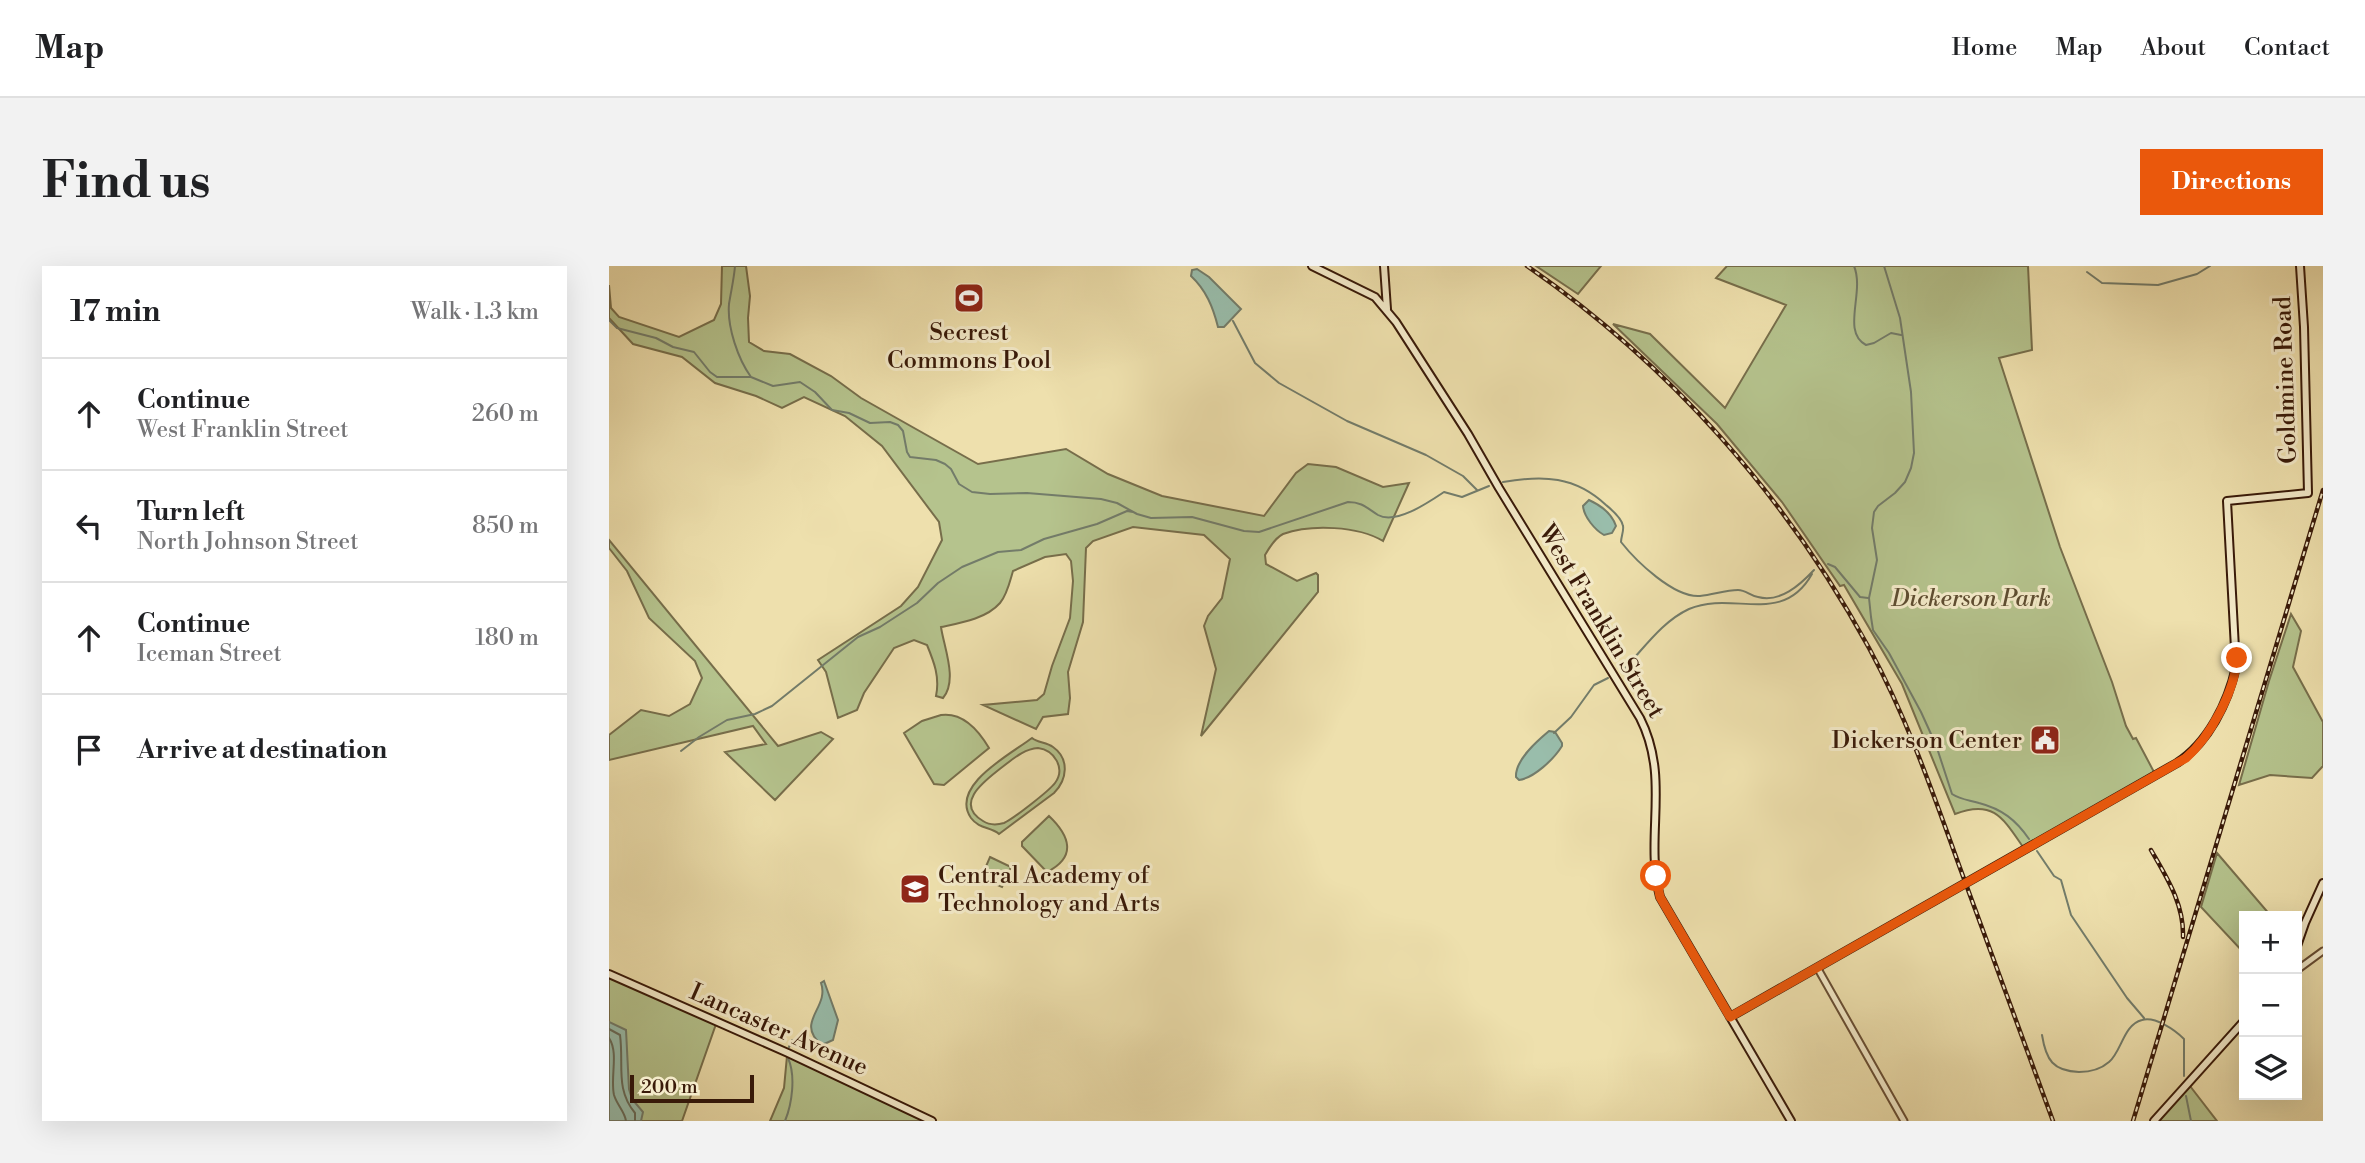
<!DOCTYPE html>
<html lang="en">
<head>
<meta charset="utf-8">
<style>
	:root { --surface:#fff; --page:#f2f2f2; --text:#202124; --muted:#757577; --line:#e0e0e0; --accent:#ea580c }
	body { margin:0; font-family:"Libre Bodoni",serif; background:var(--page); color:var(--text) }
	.controls { position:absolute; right:21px; bottom:21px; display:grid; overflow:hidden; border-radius:0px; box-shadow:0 7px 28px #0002 }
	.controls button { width:63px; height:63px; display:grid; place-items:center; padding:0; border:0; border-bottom:2px solid var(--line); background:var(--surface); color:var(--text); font:35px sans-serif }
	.scale { position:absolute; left:21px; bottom:18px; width:124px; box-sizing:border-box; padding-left:7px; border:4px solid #391a09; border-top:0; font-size:19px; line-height:24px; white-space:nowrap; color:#391a09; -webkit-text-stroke:5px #f4ebca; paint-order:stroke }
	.stop { position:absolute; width:21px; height:21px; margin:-16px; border:5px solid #ea580c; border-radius:50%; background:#fff }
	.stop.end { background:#ea580c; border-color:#fff; box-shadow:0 2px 7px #0008 }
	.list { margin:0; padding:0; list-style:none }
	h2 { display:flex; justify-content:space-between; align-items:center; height:91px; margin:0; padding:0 28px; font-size:30px }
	h2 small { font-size:23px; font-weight:400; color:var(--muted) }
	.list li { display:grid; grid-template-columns:46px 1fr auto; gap:21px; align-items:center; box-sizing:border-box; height:112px; padding:0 28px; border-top:2px solid var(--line) }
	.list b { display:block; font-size:26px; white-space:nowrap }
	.list p { margin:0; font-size:23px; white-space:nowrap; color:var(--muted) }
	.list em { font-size:23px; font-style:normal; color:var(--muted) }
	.icon { flex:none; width:38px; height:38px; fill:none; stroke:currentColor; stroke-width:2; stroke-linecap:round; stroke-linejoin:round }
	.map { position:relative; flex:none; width:1714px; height:855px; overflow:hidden; border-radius:0px }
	header { display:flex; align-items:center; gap:42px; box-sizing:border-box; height:98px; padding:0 35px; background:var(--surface); border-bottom:2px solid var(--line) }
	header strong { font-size:33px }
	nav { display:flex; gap:38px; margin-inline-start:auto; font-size:24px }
	.intro { display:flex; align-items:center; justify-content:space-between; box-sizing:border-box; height:168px; padding:0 42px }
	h1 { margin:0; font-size:49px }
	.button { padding:18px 32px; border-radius:0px; background:var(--accent); color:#fff; font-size:24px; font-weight:700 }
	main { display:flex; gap:42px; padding:0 42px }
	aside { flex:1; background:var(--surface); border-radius:0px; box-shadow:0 7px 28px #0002 }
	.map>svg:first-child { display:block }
	.green { fill:#b5c38d; stroke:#776e4b; stroke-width:2; fill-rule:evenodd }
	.water { fill:#99bdab; stroke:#737c6a; stroke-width:2 }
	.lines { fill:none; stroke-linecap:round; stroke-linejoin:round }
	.shore { stroke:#696c5a; stroke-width:2 }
	.stream { stroke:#737c6a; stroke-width:2 }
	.tertiary-casing { stroke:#664c32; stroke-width:9 }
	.secondary-casing { stroke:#391a09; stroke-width:10 }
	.tertiary { stroke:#f4ebca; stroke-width:5 }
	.secondary { stroke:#f4ebca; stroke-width:6 }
	.rail-casing { stroke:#391a09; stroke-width:4.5 }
	.rail { stroke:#f4ebca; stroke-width:2; stroke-dasharray:5; stroke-linecap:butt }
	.route { stroke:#ea580c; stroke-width:9 }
	.labels { text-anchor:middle; stroke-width:6; stroke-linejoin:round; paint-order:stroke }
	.poi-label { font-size:24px; fill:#391a09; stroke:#f4ebca }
	.street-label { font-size:24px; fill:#391a09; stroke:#f4ebca }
	.park-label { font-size:24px; font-style:italic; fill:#5e4d31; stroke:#f4ebca }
</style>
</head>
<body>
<header>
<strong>Map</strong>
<nav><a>Home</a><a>Map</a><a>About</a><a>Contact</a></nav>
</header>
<div class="intro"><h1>Find us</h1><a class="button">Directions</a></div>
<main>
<aside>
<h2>17 min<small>Walk · 1.3 km</small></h2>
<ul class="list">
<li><svg class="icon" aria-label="ahead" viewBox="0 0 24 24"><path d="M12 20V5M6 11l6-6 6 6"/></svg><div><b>Continue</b><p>West Franklin Street</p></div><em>260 m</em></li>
<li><svg class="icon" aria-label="left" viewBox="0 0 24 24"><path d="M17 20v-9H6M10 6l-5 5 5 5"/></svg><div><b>Turn left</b><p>North Johnson Street</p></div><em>850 m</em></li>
<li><svg class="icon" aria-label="ahead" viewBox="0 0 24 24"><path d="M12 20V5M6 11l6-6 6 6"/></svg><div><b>Continue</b><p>Iceman Street</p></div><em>180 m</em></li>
<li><svg class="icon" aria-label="arrive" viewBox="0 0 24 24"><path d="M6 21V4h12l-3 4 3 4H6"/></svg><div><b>Arrive at destination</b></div></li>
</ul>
</aside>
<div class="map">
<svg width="1714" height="855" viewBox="0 0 1714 855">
	<rect width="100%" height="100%" fill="#eee0ad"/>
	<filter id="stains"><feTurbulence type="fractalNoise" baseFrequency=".00286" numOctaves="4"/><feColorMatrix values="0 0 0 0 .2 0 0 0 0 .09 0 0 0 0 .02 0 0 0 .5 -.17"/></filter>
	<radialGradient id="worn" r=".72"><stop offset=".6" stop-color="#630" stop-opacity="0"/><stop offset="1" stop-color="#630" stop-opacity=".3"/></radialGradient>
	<path class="green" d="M113,0H137L141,30L139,52L140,76L155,85L181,88L222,110L252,132L369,198L457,183L499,208L553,230L655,250L687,207L699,198L727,201L774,221L800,217L774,275C749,260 702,258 674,268C666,272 660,282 656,289L657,298L688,315L707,307L709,309V326L592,470L607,403L595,360L599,350L613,332L621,293L595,269L524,261L484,275L477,282L474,356L459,406L461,432L459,448L434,451L427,463L374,439L428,434L435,428L443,400L461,352L464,315L462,295L457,288L436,291L404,305C401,315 398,329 391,337C377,353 351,357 332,361C335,382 349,414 334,432L327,430C331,411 325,396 318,379L305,374L285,382L255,427L248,444L229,452L217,406L209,394L292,340L309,321L333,274L330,256L273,180L236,150L195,131L173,142L147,130L106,117L73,91L24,78L0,52V19L2,42L10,51L70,71L105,54L112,38Z
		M927,0H992L969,28Z
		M1118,0H1419L1423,84L1390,92L1451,281L1503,416L1517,460L1524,473L1527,472L1545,506L1414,581C1394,552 1384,533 1346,548L1293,418L1235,319L1231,320L1173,236L1108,158L1004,58L1041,68L1116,142L1177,39L1107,12Z
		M0,274L169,480L212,466L224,473L166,534L116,486L157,478L144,460L0,494V469L32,444L60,450L81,438L93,412L86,395L40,352L18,305L0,282Z
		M1682,348L1692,365L1684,401L1714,456V500L1703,512L1661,509L1630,519L1660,415Z
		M332,449C354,446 370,465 380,482L335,519L325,518L295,467L313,455Z
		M423,472C429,477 437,476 444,481C461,493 458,514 445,527L390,568C382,561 370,563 362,552C340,520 402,488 423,472ZM429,482C445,484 457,502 446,517C440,525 404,553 395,557C388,559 380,559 374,555C344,537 377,514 392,502C403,494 414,483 429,482Z
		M440,550C461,570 468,591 438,606L413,580V576Z
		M1608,587L1662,650H1635V687L1592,641Z
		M381,591L402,601L393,621L372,612Z
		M0,710L107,758L73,855H0Z
		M178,790L315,855H161L175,822Z
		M1581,820L1608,855H1549Z"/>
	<path class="water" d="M588,3L600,11L632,43L615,61H609C604,41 597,24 582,10L583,4Z
		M980,234C991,239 1003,248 1007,260L1003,267L995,269C986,264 975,251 974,240Z
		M940,465L946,466L953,477V480C945,493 925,512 910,514L907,511C906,494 928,475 940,465Z
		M215,715L229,754L224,774L213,779C185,756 221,742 212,717Z
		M0,756L17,764L20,823L23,833L34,846L32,855H0Z"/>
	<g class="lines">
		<path class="shore" d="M0,763L11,769C15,799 6,823 26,847V855
			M0,772C10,787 1,811 5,829C8,839 16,846 17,855"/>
		<path class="stream" d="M126,0C125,13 122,25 120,38C118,61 129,93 142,111L164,120L191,116L206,126L223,144L240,147L261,157L281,156L289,159L294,165L298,186L301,191L327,194L336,198L342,203L350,218L363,226L381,228L418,227L492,233L508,237L528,248L542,252L583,251L635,265L650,266L739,236C753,236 758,242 769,249C787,259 820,236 835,226L853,231L880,220
			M1245,0C1256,26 1232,66 1257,79L1265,77L1282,67L1292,69
			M1275,0L1291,52L1302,126L1305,187L1302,202L1296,216L1286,227L1269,240L1265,246L1263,262L1268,294L1260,332L1262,351L1264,364L1280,387L1312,446L1327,479L1343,528C1352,534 1361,534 1370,537C1393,543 1407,554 1420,573
			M1478,6L1493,17L1549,19L1588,8L1601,0
			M0,54L8,62L47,72L64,81L85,86L101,106L108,111H141
			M624,55L646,97L670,117L738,155L817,189L854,210L868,224
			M894,216C934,209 966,210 997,239C1003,244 1013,252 1014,260C1015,265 1012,271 1012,276C1027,295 1065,332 1091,330C1104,329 1116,324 1129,324C1137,324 1141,330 1149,331C1171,337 1191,319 1205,304
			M1219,298L1226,301L1251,331L1259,332
			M1013,405C1034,384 1052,356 1080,343C1124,324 1173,361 1203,308
			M945,467L962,451L985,419L999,412
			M72,485L90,471L118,454L146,448L163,440L249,371L271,361L308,337L329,317L353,301L389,286L412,284L435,273L488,258L518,245L524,246
			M1428,585L1445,610L1452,614L1462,649L1518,732L1535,752
			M1433,769C1437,794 1444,805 1470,806C1481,806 1492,803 1500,796C1513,785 1514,759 1533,754C1546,750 1566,764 1575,773V810
			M180,781L183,774
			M1577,830L1582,855
			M176,855C183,838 187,810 179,792"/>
		<g class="tertiary-casing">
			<path id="tertiary" d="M1209,703L1295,855
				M1688,704L1714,685"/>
		</g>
		<g class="secondary-casing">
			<path id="secondary" d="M703,0L766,31L787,56L859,168L890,222L1031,452C1062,513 1035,570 1051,631L1182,855
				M775,0L778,43
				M1688,680L1696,657L1714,617
				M0,708L179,787L323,855
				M1121,751L1568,497C1599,477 1619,437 1627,401L1618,235L1699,227L1695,61L1691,0
				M1545,855L1635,755"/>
		</g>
		<use href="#tertiary" class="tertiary"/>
		<use href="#secondary" class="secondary"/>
		<g class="rail-casing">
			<path id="rail" d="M918,0C1061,99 1177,230 1260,382C1298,452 1324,527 1351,602C1382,686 1413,771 1444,855
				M1542,584C1558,612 1575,638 1574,671
				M1524,855L1714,224"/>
		</g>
		<use href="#rail" class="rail"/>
	</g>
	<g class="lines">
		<path class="route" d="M1047,610L1051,631L1121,751L1577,492C1601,471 1626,425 1628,392"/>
	</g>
	<defs>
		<g id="stadium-square" transform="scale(1.575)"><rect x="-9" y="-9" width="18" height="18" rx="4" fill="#8f2418" stroke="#f4ebca"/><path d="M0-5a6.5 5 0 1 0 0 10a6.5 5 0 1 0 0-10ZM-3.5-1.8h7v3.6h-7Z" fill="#fff"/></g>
		<g id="civic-square" transform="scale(1.575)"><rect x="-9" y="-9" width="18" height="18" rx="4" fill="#8f2418" stroke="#f4ebca"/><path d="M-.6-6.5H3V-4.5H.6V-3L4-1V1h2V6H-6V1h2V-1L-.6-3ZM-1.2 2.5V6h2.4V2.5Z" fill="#fff"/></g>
		<g id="school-square" transform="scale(1.575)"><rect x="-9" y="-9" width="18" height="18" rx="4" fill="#8f2418" stroke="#f4ebca"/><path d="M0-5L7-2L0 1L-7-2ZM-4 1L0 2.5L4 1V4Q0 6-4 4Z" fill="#fff"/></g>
	</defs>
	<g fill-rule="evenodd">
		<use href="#stadium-square" x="360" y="32"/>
		<use href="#civic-square" x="1436" y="474"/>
		<use href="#school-square" x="306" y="623"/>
	</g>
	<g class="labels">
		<g class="poi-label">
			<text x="360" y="74">Secrest<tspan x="360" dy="28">Commons Pool</tspan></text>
			<text x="1413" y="482" text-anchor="end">Dickerson Center</text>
			<text x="329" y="617" text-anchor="start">Central Academy of<tspan x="329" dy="28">Technology and Arts</tspan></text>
		</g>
		<g class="street-label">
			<text transform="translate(1676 114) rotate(-92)" y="8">Goldmine Road</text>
			<text transform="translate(993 355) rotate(59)" y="8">West Franklin Street</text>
			<text transform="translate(170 763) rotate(24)" y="8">Lancaster Avenue</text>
		</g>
		<g class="park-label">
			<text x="1362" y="340">Dickerson Park</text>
		</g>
	</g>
	<rect width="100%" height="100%" filter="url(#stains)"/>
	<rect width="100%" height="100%" fill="url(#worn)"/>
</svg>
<div class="controls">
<button>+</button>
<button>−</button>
<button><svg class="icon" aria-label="layers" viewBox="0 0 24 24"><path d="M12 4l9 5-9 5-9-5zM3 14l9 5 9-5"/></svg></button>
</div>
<div class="scale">200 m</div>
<div class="stop" style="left:1047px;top:610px"></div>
<div class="stop end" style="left:1628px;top:392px"></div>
</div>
</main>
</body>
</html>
